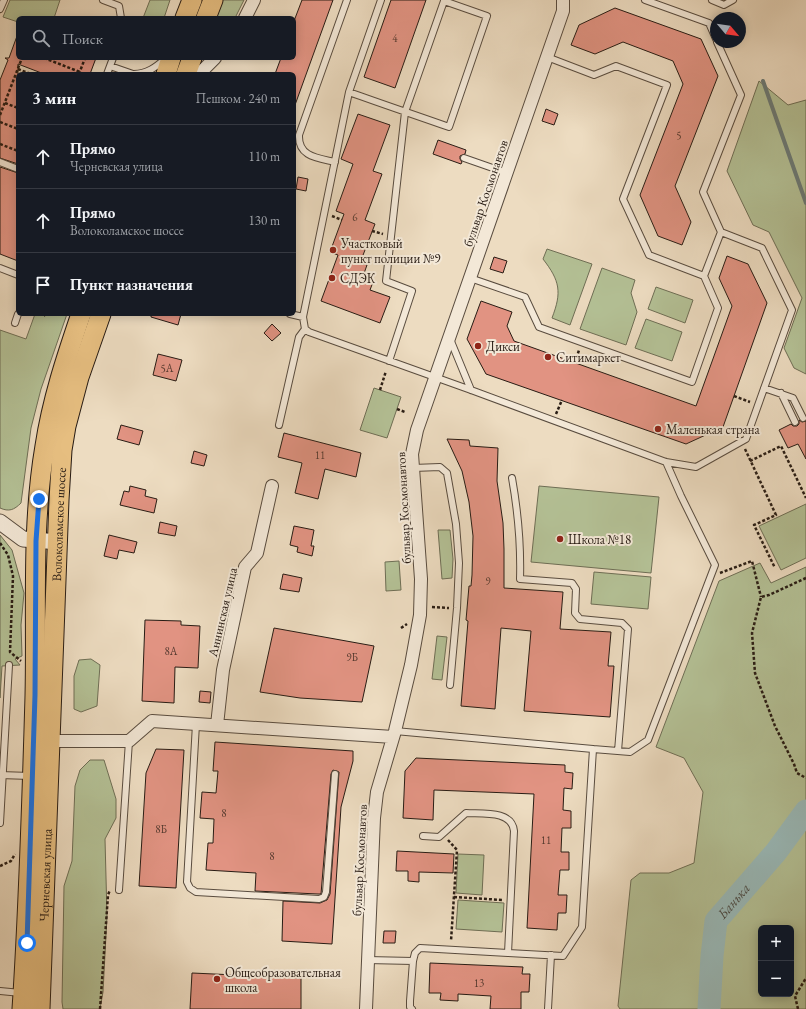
<!DOCTYPE html>
<html lang="ru">
<head>
<meta charset="utf-8">
<style>
	:root { --surface:#171b24; --page:#20242c; --text:#f1f3f6; --muted:#9ea1a6; --line:#363941 }
	body { margin:0; font-family:"EB Garamond",serif; background:var(--page); color:var(--text) }
	.controls { position:absolute; right:12px; bottom:12px; display:grid; overflow:hidden; border-radius:6px; box-shadow:0 2px 10px #0003 }
	.controls button { width:36px; height:36px; display:grid; place-items:center; padding:0; border:0; border-bottom:1px solid var(--line); background:var(--surface); color:var(--text); font:20px sans-serif }
	.compass { position:absolute; left:710px; top:12px; width:36px; height:36px; border-radius:50%; background:var(--surface); box-shadow:0 2px 10px #0003; rotate:119deg }
	.stop { position:absolute; width:12px; height:12px; margin:-9px; border:3px solid #1a73e8; border-radius:50%; background:#fff }
	.stop.end { background:#1a73e8; border-color:#fff; box-shadow:0 1px 4px #0008 }
	.list { margin:0; padding:0; list-style:none }
	h2 { display:flex; justify-content:space-between; align-items:center; height:52px; margin:0; padding:0 16px; font-size:17px }
	h2 small { font-size:13px; font-weight:400; color:var(--muted) }
	.list li { display:grid; grid-template-columns:26px 1fr auto; gap:12px; align-items:center; box-sizing:border-box; height:64px; padding:0 16px; border-top:1px solid var(--line) }
	.list b { display:block; font-size:15px; white-space:nowrap }
	.list p { margin:0; font-size:13px; white-space:nowrap; color:var(--muted) }
	.list em { font-size:13px; font-style:normal; color:var(--muted) }
	.icon { flex:none; width:22px; height:22px; fill:none; stroke:currentColor; stroke-width:2; stroke-linecap:round; stroke-linejoin:round }
	.map { position:relative; flex:none; width:806px; height:1009px; overflow:hidden }
	.search { position:absolute; background:var(--surface); box-shadow:0 2px 10px #0003; left:16px; top:16px; width:280px; height:44px; display:flex; align-items:center; gap:10px; box-sizing:border-box; padding:0 14px; border-radius:6px; color:var(--muted); font-size:15px }
	.panel { position:absolute; background:var(--surface); box-shadow:0 2px 10px #0003; left:16px; top:72px; width:280px; height:244px; border-radius:6px }
	.map>svg:first-child { display:block }
	.green { fill:#b4c196; stroke:#6e6e55; fill-rule:evenodd }
	.lines { fill:none; stroke-linecap:round; stroke-linejoin:round }
	.stream { stroke:#6c7b77; stroke-width:4 }
	.river { stroke:#9abab9; stroke-width:23 }
	.building { fill:#e19382; stroke:#281c14 }
	.service-casing { stroke:#594c3f; stroke-width:8 }
	.minor-casing { stroke:#594c3f; stroke-width:14 }
	.tertiary-casing { stroke:#594c3f; stroke-width:17 }
	.primary-casing { stroke:#281c14; stroke-width:21 }
	.path { stroke:#281c14; stroke-width:2.5; stroke-dasharray:3 2; stroke-linecap:butt }
	.service { stroke:#f3e8d7; stroke-width:6 }
	.minor { stroke:#f3e8d7; stroke-width:12 }
	.tertiary { stroke:#f3e8d7; stroke-width:15 }
	.primary { stroke:#e6be80; stroke-width:19 }
	.route { stroke:#1a73e8; stroke-width:5 }
	.poi-dot { fill:#8f2418; stroke:#f3e8d7; stroke-width:1.5 }
	.labels { text-anchor:middle; stroke-width:4; stroke-linejoin:round; paint-order:stroke }
	.number-label { font-size:11px; fill:#563a30 }
	.street-label { font-size:13px; fill:#281c14; stroke:#f3e8d7 }
	.poi-label { font-size:13px; fill:#281c14; stroke:#f3e8d7; text-anchor:start }
	.water-label { font-size:14px; font-style:italic; fill:#4a4b46; stroke:#f3e8d7 }
</style>
</head>
<body>
<div class="map">
<svg width="806" height="1009" viewBox="0 0 806 1009">
	<rect width="100%" height="100%" fill="#eddcc1"/>
	<filter id="stains"><feTurbulence type="fractalNoise" baseFrequency=".005" numOctaves="4"/><feColorMatrix values="0 0 0 0 .2 0 0 0 0 .09 0 0 0 0 .02 0 0 0 .5 -.17"/></filter>
	<radialGradient id="worn" r=".72"><stop offset=".6" stop-color="#630" stop-opacity="0"/><stop offset="1" stop-color="#630" stop-opacity=".3"/></radialGradient>
	<path class="green" d="M10,0H60L54,18H18V22L3,17Z
		M150,0H170L164,18H143Z
		M222,0H244L235,18H215Z
		M759,81L788,105L806,100V374L794,368L784,348L802,298L769,232L753,225L727,171Z
		M547,249L592,264L570,325L552,318C562,292 560,281 543,259Z
		M602,268L635,280L631,293L637,312L626,345L580,329Z
		M656,287L693,300L685,323L648,309Z
		M35,314H67L41,389L31,428L21,503C14,510 9,512 0,508V330L26,339Z
		M646,319L682,332L672,361L635,348Z
		M374,388L401,397L387,438L360,430Z
		M539,486L659,497L651,573L531,562Z
		M806,504V558L781,570L759,526Z
		M438,530H450L453,559L452,578L442,579Z
		M0,535L12,550L24,593L21,625L22,656L15,659L20,665L2,666L0,698Z
		M399,561L401,590L386,591L385,562Z
		M760,563L771,583L806,567V1009H620L618,1006L631,880L640,873H669L694,863L703,792L684,758L656,747L719,581ZM761,928H791V994H761Z
		M594,572L651,577L648,609L591,604Z
		M437,636L447,637L442,680L432,679Z
		M91,659L100,665L97,706L81,712L74,709V676L79,660Z
		M90,760H104L116,799V818L105,839L107,916L103,992L100,1009H63L62,1002L64,886L72,861L75,786L80,770Z
		M458,854L484,855L482,895L456,893Z
		M458,900L504,903L502,932L456,929Z"/>
	<g class="lines">
		<path class="stream" d="M763,81L806,203"/>
		<path class="river" id="s1" d="M709,1009L712,956L716,921L776,852L806,811"/>
	</g>
	<path class="building" d="M302,0H333L295,105H294V74H275L281,58H294V21Z
		M391,0H426L395,88L364,77Z
		M615,8L701,39L718,76L675,186L691,222L682,245L658,236L640,195L683,84L673,61L623,42L595,54L571,45L579,25Z
		M17,36L18,58H96L90,74H44L18,64V164L0,158V80L8,60L5,58H9Z
		M546,109L558,114L554,125L542,121Z
		M358,114L390,125L373,171L382,174L365,220L375,224L360,263L367,265L362,279L373,282L370,290L390,297L380,323L321,301L338,255L330,252L344,214L336,211L353,164L341,159Z
		M438,140L466,150L465,154L460,156V159L462,162L461,164L433,154Z
		M0,167L18,173V261L0,254Z
		M298,177L308,179L306,191L296,189Z
		M727,256L748,264L767,303L723,427L686,444L486,374L467,339L481,301L512,312L507,326L514,341L696,406L732,306L719,278Z
		M494,257L507,261L503,273L490,269Z
		M151,314H181L178,325L151,317Z
		M272,324L281,333L272,341L264,333Z
		M158,354L182,360L176,381L153,375Z
		M799,420L802,422L806,421V459L798,444L788,448L779,430L791,424L793,426H797L799,424Z
		M121,425L143,431L139,445L117,439Z
		M284,433L361,453L356,477L325,469L318,499L295,493L302,463L278,457Z
		M447,439L469,440L470,446L498,448L497,481L503,523L504,549V588L563,592L560,629L611,632L608,666H614L610,717L524,711L531,631L501,628L495,709L461,706L468,621L466,620L469,586H471L472,575L473,536L469,502L462,471Z
		M194,451L207,455L204,466L191,463Z
		M130,486L146,490L145,496L157,499L154,513L120,505L124,491L129,492Z
		M160,522L177,526L175,536L158,533Z
		M294,526L314,530L311,546H314L312,556L297,552L298,547L290,545Z
		M109,535L137,542L134,553L119,550L117,559L104,556Z
		M283,574L302,578L299,592L280,589Z
		M145,620L181,621V625L200,626L198,668L175,667L174,703L142,701Z
		M274,628L374,646L362,702L300,698L260,692Z
		M200,691L211,692L210,703L199,702Z
		M215,742L353,751V761L341,807L332,944L282,941L283,901L320,903L327,900L330,894L339,772L333,770L331,774L321,894H318L255,891L256,873L206,870L208,843H213L214,819L200,818L202,792L216,793L218,771H213Z
		M156,749L184,750L176,888L139,886L146,773Z
		M416,758L565,765V772L573,773L572,789L564,788L563,810L571,811V828H562L561,852H569V870H560L558,895H567L566,913H558L557,930L527,928L534,794L434,790L433,820L403,818L405,771Z
		M397,851L454,854L453,873L419,872V882L408,881V871H396Z
		M384,931H396L395,943H383Z
		M430,963L523,967L522,974H530L529,992H521V1009H490L491,996L458,994V1001L440,1000L441,993H429Z
		M192,973L301,978V1009H190Z"/>
	<g class="lines">
		<g class="service-casing">
			<path id="service" d="M103,0L119,6L121,18
				M381,0L349,92L303,317L305,329L309,332L471,390L666,462L696,467L746,439L792,310L762,248L721,232
				M645,0L709,23L716,39
				M712,0L724,5L733,0
				M0,9L4,0
				M110,66L133,74
				M107,74L113,58
				M134,74C147,74 156,67 165,59
				M349,92C382,104 415,115 449,127L487,16L444,1L405,112L386,281L412,291L389,361
				M464,158L507,173
				M0,162L18,169
				M335,162C318,158 298,157 299,135L347,0
				M0,268L18,275
				M704,276L721,232L703,192L741,95L717,42
				M470,278L525,297L539,327L692,382L718,308L704,276L649,255L623,199L667,85L616,66L594,75L547,57
				M290,314L303,317
				M15,323L18,314
				M450,339L471,390
				M764,388L793,398L803,418
				M781,393L795,422
				M279,425L299,337L305,329
				M413,468L440,467L447,473L456,524L459,563L457,608L450,685
				M512,478C518,512 521,545 520,579L572,583L576,589L575,613L580,619L622,623L628,629L618,751
				M196,724L187,882L190,888L196,892L319,899L324,897L326,892L335,774
				M395,731L593,749L582,927L563,956L508,953L514,831C512,810 482,814 466,813L439,837L423,836
				M593,749L630,752L648,740L715,565L681,496L666,462
				M0,775L30,776
				M0,823L9,665
				M119,890L129,741
				M367,960L413,961
				M0,991L21,993
				M412,1009L410,1007V1001L413,961L415,953L420,948L508,953
				M548,1009L551,955"/>
		</g>
		<g class="minor-casing">
			<path id="minor" d="M245,18L254,0
				M199,74L215,58
				M217,725L223,670L245,567L257,553L272,486
				M44,741H129L152,721L393,737
				M366,1009L374,818L377,792L395,731L411,665L420,615L421,579L412,454L417,430L563,11V0"/>
		</g>
		<g class="tertiary-casing">
			<path id="tertiary" d="M0,522L23,539L58,542"/>
		</g>
		<g class="primary-casing">
			<g id="primary">
				<path d="M185,18L192,0"/>
				<path d="M206,18L213,0"/>
				<path d="M166,74L171,58"/>
				<path d="M186,74L192,58"/>
				<path d="M22,1009C29,905 32,800 35,696C37,613 31,528 45,446C52,400 66,358 81,314"/>
				<path id="s2" d="M40,1009L59,500L62,450L66,426L79,377L101,314"/>
			</g>
		</g>
		<path class="path" d="M44,58L80,72
			M18,69L31,74
			M79,74L85,58
			M5,103L18,108
			M0,115L22,58
			M0,122L18,129
			M0,144L18,151
			M332,216L342,220
			M372,231L383,234
			M43,314L46,316
			M575,363L579,350
			M380,390L386,371
			M734,396L750,402
			M397,409L405,412
			M556,414L562,400
			M745,449L776,515L754,525L775,568
			M750,461L781,446L806,498
			M0,543L8,555L13,576L10,652L21,661
			M720,573L752,561L761,597
			M806,578L769,595L761,597L752,633L755,673L775,726L794,764L797,773L806,778
			M432,607L449,608
			M401,628L407,624
			M448,840L457,850L451,941
			M0,866L11,861L15,854
			M454,897L502,900
			M100,1009L108,895L110,890
			M798,1009L795,996L806,978"/>
		<use href="#service" class="service"/>
		<use href="#minor" class="minor"/>
		<use href="#tertiary" class="tertiary"/>
		<use href="#primary" class="primary"/>
	</g>
	<g class="lines">
		<path class="route" d="M27,943L35,695L36,541L39,499"/>
	</g>
	<g class="poi-dot">
		<circle cx="333" cy="250" r="4"/>
		<circle cx="332" cy="278" r="4"/>
		<circle cx="478" cy="346" r="4"/>
		<circle cx="548" cy="357" r="4"/>
		<circle cx="658" cy="429" r="4"/>
		<circle cx="560" cy="539" r="4"/>
		<circle cx="217" cy="979" r="4"/>
	</g>
	<g class="labels">
		<g class="number-label">
			<text x="395" y="42">4</text>
			<text x="679" y="139">5</text>
			<text x="355" y="221">6</text>
			<text x="167" y="372">5А</text>
			<text x="320" y="459">11</text>
			<text x="488" y="585">9</text>
			<text x="171" y="655">8А</text>
			<text x="352" y="661">9Б</text>
			<text x="224" y="817">8</text>
			<text x="161" y="833">8Б</text>
			<text x="546" y="844">11</text>
			<text x="272" y="860">8</text>
			<text x="479" y="987">13</text>
		</g>
		<g class="street-label">
			<text transform="translate(485 193) rotate(-71)" y="5">бульвар Космонавтов</text>
			<text transform="translate(403 508) rotate(-93)" y="5">бульвар Космонавтов</text>
			<text dy="5" stroke="none"><textPath href="#s2" startOffset="485">Волоколамское шоссе</textPath></text>
			<text transform="translate(222 612) rotate(-77)" y="5">Аннинская улица</text>
			<text transform="translate(359 860) rotate(-87)" y="5">бульвар Космонавтов</text>
			<text dy="5" stroke="none"><textPath href="#s2" startOffset="134">Черневская улица</textPath></text>
		</g>
		<g class="poi-label">
			<text x="341" y="248">Участковый<tspan x="341" dy="15">пункт полиции №9</tspan></text>
			<text x="340" y="283">СДЭК</text>
			<text x="486" y="351">Дикси</text>
			<text x="556" y="362">Ситимаркет</text>
			<text x="666" y="434">Маленькая страна</text>
			<text x="568" y="544">Школа №18</text>
			<text x="225" y="977">Общеобразовательная<tspan x="225" dy="15">школа</tspan></text>
		</g>
		<g class="water-label">
			<text dy="5" stroke="none"><textPath href="#s1" startOffset="115">Банька</textPath></text>
		</g>
	</g>
	<rect width="100%" height="100%" filter="url(#stains)"/>
	<rect width="100%" height="100%" fill="url(#worn)"/>
</svg>
<div class="controls">
<button>+</button>
<button>−</button>
</div>
<svg class="compass" viewBox="-18 -18 36 36"><path d="M0-13l5 13h-10z" fill="#e53935"/><path d="M0 13l5-13h-10z" fill="#9ea1a6"/></svg>
<div class="stop" style="left:27px;top:943px"></div>
<div class="stop end" style="left:39px;top:499px"></div>
<div class="search"><svg class="icon" aria-label="search" viewBox="0 0 24 24"><circle cx="10" cy="10" r="6"/><path d="M15 15l6 6"/></svg>Поиск</div>
<section class="panel">
<h2>3 мин<small>Пешком · 240 m</small></h2>
<ul class="list">
<li><svg class="icon" aria-label="ahead" viewBox="0 0 24 24"><path d="M12 20V5M6 11l6-6 6 6"/></svg><div><b>Прямо</b><p>Черневская улица</p></div><em>110 m</em></li>
<li><svg class="icon" aria-label="ahead" viewBox="0 0 24 24"><path d="M12 20V5M6 11l6-6 6 6"/></svg><div><b>Прямо</b><p>Волоколамское шоссе</p></div><em>130 m</em></li>
<li><svg class="icon" aria-label="arrive" viewBox="0 0 24 24"><path d="M6 21V4h12l-3 4 3 4H6"/></svg><div><b>Пункт назначения</b></div></li>
</ul>
</section>
</div>
</body>
</html>
